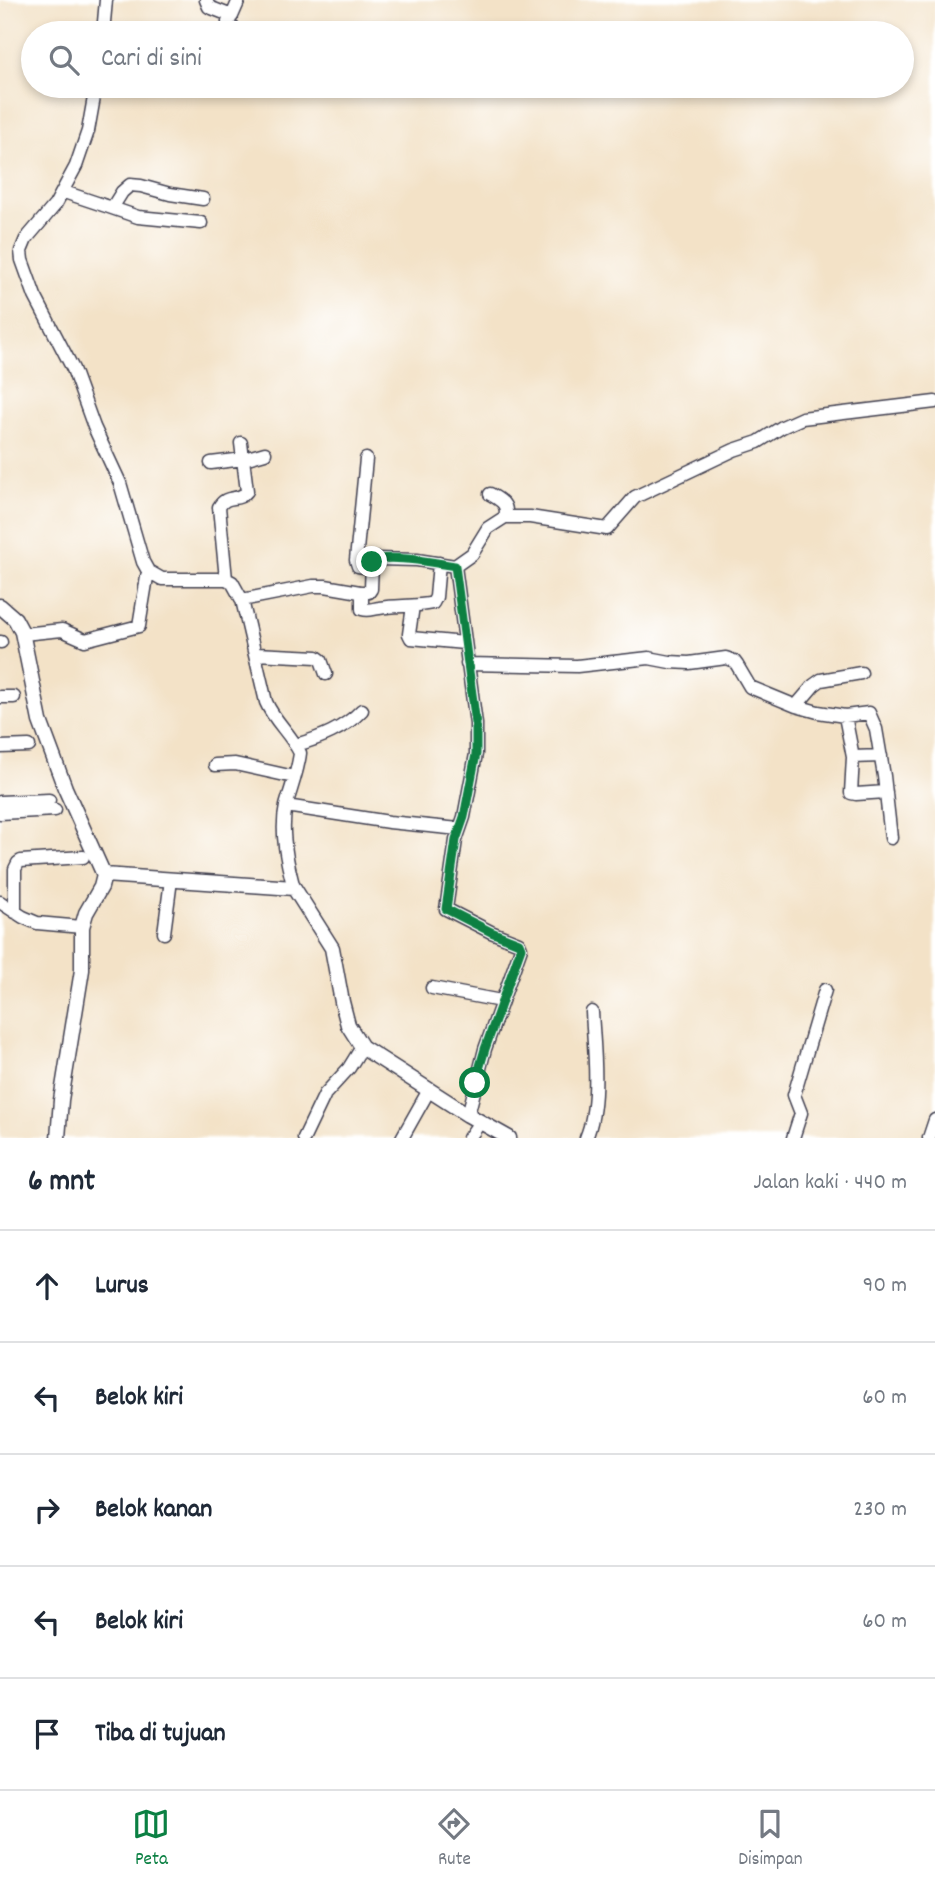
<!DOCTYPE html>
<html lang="id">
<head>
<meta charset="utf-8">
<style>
	:root { --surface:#fff; --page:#f6f6f7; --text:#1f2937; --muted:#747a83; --line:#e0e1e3; --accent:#0b8043 }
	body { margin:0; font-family:Dekko,sans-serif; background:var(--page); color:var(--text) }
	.stop { position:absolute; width:21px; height:21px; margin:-16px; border:5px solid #0b8043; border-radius:50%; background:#fff }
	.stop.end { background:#0b8043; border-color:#fff; box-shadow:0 2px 7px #0008 }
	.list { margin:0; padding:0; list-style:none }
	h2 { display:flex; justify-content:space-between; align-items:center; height:91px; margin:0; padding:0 28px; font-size:30px }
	h2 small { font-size:23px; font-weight:400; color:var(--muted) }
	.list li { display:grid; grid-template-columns:46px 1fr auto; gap:21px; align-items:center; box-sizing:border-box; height:112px; padding:0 28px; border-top:2px solid var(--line) }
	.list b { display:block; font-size:26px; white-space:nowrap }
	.list em { font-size:23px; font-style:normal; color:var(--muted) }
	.icon { flex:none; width:38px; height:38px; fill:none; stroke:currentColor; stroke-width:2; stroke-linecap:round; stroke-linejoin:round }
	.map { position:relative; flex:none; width:935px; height:1138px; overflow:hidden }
	.search { position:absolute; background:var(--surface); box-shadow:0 4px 10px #0003; left:21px; right:21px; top:21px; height:77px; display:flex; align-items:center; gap:18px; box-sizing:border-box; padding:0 24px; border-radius:38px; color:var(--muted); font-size:26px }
	.sheet { height:651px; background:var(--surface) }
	nav { display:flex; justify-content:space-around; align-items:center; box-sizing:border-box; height:98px; border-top:2px solid var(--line); background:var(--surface); font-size:19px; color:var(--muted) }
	nav a { display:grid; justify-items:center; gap:4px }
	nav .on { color:var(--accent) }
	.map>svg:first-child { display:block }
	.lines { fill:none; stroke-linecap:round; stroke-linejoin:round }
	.minor-casing { stroke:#413f50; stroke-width:15 }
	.tertiary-casing { stroke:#413f50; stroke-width:17 }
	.minor { stroke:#fff; stroke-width:12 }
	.tertiary { stroke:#fff; stroke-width:14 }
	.route { stroke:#0b8043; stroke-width:9 }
</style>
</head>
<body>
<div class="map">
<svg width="935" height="1138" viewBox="0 0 935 1138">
	<rect width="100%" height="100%" fill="#fff"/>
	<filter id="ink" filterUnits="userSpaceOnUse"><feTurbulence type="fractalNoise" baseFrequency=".0143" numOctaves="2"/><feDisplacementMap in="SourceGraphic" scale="14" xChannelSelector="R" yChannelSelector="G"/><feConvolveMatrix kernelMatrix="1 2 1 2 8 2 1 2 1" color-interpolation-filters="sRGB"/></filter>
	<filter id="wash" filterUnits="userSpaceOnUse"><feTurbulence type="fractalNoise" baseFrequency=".00686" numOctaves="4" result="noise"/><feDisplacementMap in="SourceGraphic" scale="28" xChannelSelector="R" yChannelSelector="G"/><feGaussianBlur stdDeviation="1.57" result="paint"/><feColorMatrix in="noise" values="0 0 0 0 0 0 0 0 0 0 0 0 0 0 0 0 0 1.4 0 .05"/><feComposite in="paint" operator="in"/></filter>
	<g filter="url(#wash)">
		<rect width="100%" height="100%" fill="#f3e2c7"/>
	</g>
	<g filter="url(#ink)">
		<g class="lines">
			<g class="minor-casing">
				<path id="minor" d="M206,0L209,7L232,16L228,22L230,27L244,33
					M232,16L239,0
					M103,33L106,0
					M96,86L88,131L76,166L55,205L26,239L21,251L22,260L35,296L73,369L94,427L120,483L143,562L148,571L162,579H226L232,582L242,600L266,702C274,721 291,734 300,753C298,771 291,788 286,806C280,832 287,863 294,888
					M64,192L112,208L122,192L130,185L141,186L170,194L203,199
					M112,208L138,217L201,223
					M366,459L356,560L358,566L371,568
					M211,463L244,459L265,453
					M490,494C500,500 509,504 505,517
					M455,566L476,724V754L464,817L456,840L446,909L491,932L519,943L521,948L485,1049L468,1115
					M226,579L219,507C227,493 238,503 247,491L241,443
					M362,593V609C369,611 372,609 379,608C397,605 415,607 433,603L436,597L439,563
					M242,600L313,586H325L360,592H369L371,589L372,562L376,559L417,560L455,566L472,554L488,528L505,517H530L607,529L635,497L734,450L758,442L782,427L802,418L935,402
					M413,606L409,634L411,638L464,643
					M23,634L62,630L85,640L139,626L148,571
					M0,642H1
					M256,654L317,657L321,660L326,674
					M467,664L577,666L649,658L670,662L689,663L726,658L734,661L737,665L750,687L796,706L818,712L845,716L869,713L876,729L884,776L891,838
					M0,697H14
					M796,706L814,685L821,680L861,673
					M845,716L853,757L851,793L856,794L886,792
					M296,745C320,738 344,729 362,710
					M0,747L29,746
					M853,757L881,756
					M215,765L235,764L294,777
					M0,802L49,800
					M286,806L389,822L459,829
					M0,813L55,810
					M0,902L23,917L37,923L82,927
					M15,912V869L18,863L21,861L83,857
					M164,933L171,880
					M432,988L501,1001
					M304,1138L325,1094L349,1068L362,1047
					M402,1138L429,1090
					M469,1138L480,1122
					M586,1138C601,1103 594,1049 592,1012
					M793,1138L801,1113L794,1095L825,990
					M929,1138L935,1120"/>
			</g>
			<g class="tertiary-casing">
				<path id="tertiary" d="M0,606L15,619L22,632L40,721L65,788L104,875L101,887L86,913L82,927V970L61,1100L58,1138
					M104,875L294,888L332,948L342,1002L348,1025L362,1047L468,1115L509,1138"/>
			</g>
			<use href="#minor" class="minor"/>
			<use href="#tertiary" class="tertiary"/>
		</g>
	</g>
	<g class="lines" filter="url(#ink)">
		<path class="route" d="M372,562C384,553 438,563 455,566L476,724V754L464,817L456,840L446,909L491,932L519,943L521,948L485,1049L475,1083"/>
	</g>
</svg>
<div class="stop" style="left:475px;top:1083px"></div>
<div class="stop end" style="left:372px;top:562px"></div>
<div class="search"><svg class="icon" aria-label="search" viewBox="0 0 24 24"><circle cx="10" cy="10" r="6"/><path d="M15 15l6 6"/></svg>Cari di sini</div>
</div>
<section class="sheet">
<h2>6 mnt<small>Jalan kaki · 440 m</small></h2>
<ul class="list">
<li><svg class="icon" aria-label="ahead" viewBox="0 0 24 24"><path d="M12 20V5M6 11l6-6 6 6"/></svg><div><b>Lurus</b></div><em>90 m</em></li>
<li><svg class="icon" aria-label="left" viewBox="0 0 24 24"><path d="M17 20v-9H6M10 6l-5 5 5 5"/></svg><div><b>Belok kiri</b></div><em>60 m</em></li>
<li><svg class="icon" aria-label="right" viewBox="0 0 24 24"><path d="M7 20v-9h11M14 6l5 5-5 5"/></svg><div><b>Belok kanan</b></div><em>230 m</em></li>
<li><svg class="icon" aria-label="left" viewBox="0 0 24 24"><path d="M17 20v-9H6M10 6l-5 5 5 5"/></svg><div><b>Belok kiri</b></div><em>60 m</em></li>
<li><svg class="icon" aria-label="arrive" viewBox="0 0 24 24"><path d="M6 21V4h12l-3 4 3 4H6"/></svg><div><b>Tiba di tujuan</b></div></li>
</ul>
</section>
<nav>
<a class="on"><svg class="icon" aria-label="map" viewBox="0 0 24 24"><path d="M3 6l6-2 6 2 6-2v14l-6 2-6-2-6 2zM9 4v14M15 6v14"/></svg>Peta</a>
<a><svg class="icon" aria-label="directions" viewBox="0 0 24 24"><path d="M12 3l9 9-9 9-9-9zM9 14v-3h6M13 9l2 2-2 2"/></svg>Rute</a>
<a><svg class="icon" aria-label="saved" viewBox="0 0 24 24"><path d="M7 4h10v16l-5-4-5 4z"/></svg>Disimpan</a>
</nav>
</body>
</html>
